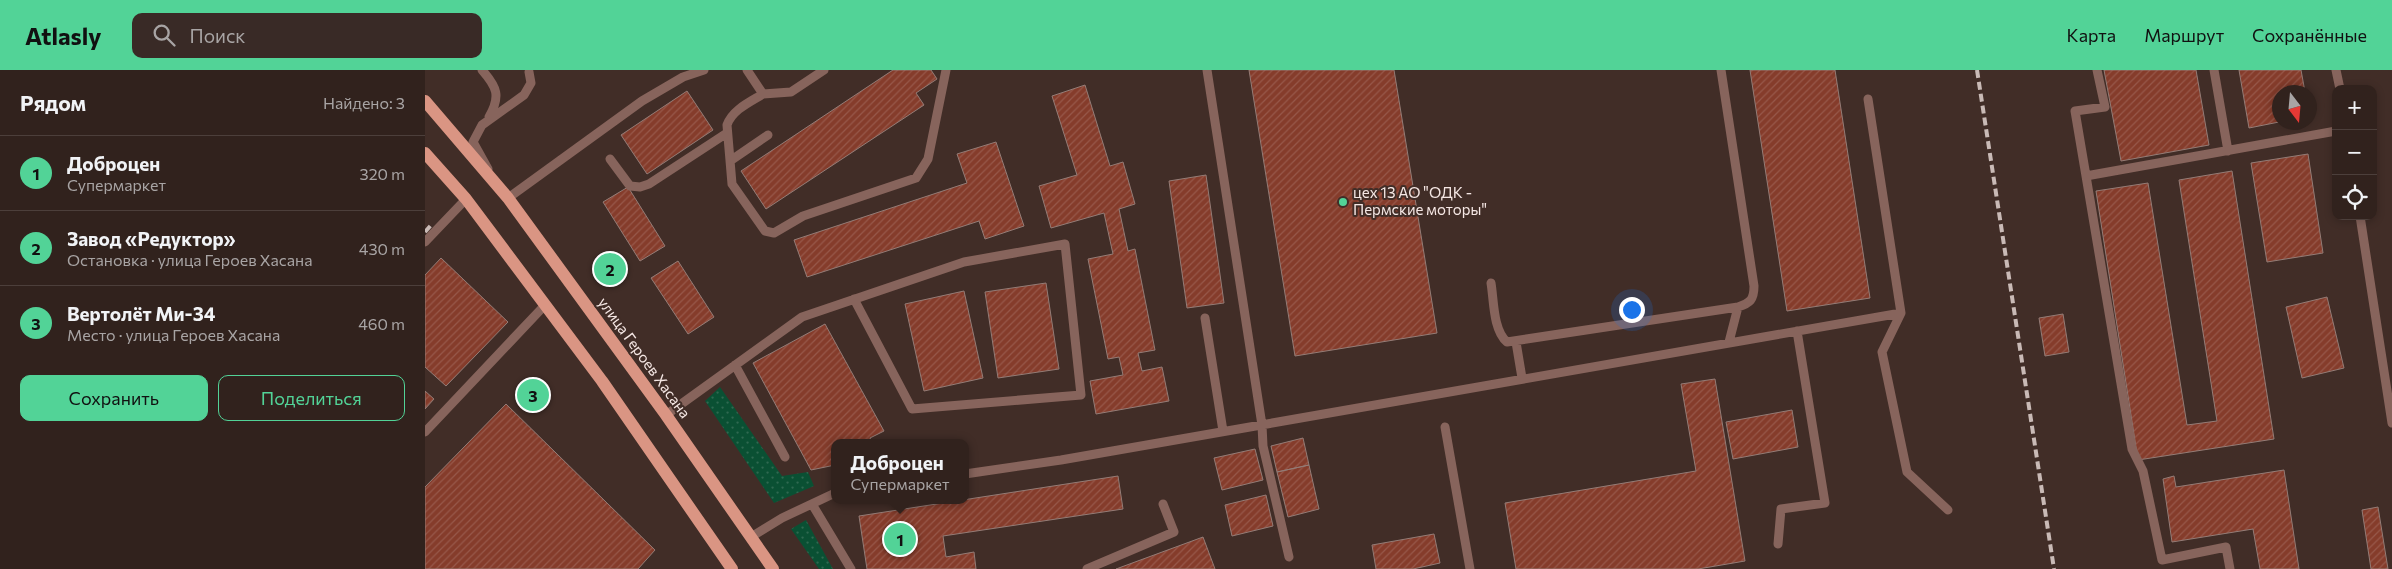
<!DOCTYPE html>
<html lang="ru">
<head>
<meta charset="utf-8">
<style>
	:root { --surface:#31221d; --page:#392a26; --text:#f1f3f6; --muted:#a8a4a4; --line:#4c3f3b; --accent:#52d397 }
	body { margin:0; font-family:Commissioner,sans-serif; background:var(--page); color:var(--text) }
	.controls { position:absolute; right:15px; top:15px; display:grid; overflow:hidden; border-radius:10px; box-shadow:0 2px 8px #0003 }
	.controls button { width:45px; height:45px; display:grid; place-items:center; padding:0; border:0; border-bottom:1px solid var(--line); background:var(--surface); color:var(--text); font:25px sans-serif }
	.compass { position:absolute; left:1847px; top:15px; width:45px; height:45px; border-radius:50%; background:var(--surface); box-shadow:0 2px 8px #0003; rotate:164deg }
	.you { position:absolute; left:1206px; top:239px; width:18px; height:18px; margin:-12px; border:4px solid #fff; border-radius:50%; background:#1a73e8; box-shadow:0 0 0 8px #1a73e833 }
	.badge { display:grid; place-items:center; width:32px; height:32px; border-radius:50%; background:var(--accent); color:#111; font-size:16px; font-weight:700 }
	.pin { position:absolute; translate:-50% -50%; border:2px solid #fff; box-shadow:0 1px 5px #0006 }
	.popup { position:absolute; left:406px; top:369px; width:138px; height:65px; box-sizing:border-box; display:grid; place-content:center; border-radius:10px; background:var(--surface); filter:drop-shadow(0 1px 4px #0005); font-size:16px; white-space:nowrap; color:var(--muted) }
	.popup b { font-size:19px; color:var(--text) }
	.popup::after { content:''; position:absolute; left:50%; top:100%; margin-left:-10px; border:10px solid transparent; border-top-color:var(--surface) }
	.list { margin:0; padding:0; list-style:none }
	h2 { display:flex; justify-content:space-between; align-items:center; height:65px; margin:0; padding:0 20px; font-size:21px }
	h2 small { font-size:16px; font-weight:400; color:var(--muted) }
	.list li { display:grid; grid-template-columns:32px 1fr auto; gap:15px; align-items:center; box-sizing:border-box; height:75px; padding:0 20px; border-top:1px solid var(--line) }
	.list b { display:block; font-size:19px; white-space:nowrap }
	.list p { margin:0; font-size:16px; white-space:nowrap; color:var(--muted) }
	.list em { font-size:16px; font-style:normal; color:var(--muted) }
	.actions { display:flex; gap:10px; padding:15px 20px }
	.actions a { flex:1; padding:11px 0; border:1px solid var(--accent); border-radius:10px; text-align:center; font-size:18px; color:var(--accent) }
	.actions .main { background:var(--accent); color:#111 }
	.icon { flex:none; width:28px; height:28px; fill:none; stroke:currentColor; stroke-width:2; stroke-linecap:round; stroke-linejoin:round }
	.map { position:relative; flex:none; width:1967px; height:499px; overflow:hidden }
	header { display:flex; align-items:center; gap:30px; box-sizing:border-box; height:70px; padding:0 25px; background:var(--accent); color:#111 }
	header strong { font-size:24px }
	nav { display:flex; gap:28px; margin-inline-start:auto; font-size:18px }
	.search { width:350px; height:45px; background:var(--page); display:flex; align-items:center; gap:12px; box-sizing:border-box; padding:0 18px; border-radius:10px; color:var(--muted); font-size:19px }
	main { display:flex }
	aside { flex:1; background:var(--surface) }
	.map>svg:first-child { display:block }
	.grass { fill:url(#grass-dots) }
	.building { fill:url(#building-hatch); stroke:#947c76 }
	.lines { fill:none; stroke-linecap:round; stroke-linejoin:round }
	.lane { stroke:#87645c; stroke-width:9 }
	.primary { stroke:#da9583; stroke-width:12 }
	.rail { stroke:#c9bab6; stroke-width:4; stroke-dasharray:8 4; stroke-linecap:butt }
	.poi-dot { fill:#52d397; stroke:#412d27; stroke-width:2 }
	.labels { text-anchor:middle; stroke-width:4; stroke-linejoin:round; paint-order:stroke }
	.poi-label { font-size:15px; fill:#f5e7e4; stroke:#412d27; text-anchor:start }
	.street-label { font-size:15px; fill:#f5e7e4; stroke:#412d27 }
</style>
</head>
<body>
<header>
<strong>Atlasly</strong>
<div class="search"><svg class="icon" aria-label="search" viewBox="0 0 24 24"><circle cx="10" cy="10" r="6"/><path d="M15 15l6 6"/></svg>Поиск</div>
<nav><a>Карта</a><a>Маршрут</a><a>Сохранённые</a></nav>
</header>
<main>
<aside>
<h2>Рядом<small>Найдено: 3</small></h2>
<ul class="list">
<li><span class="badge">1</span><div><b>Доброцен</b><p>Супермаркет</p></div><em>320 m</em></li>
<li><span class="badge">2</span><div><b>Завод «Редуктор»</b><p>Остановка · улица Героев Хасана</p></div><em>430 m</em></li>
<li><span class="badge">3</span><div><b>Вертолёт Ми-34</b><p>Место · улица Героев Хасана</p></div><em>460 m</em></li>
</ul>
<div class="actions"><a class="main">Сохранить</a><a>Поделиться</a></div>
</aside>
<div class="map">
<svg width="1967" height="499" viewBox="0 0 1967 499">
	<defs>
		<pattern id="grass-dots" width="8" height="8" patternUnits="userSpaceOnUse" patternTransform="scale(1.25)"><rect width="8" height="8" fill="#0a5033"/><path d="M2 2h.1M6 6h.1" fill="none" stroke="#2e6950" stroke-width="1.8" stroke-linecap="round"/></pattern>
		<pattern id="building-hatch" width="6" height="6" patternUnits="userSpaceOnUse" patternTransform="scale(1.25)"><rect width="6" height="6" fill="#853c2b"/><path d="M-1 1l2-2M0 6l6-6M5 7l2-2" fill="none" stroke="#97584a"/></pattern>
	</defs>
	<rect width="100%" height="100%" fill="#412d27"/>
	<path class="grass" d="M295,317L357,406L383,402L389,416L349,433L280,331Z
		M381,450L408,499H394L366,459Z"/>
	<path class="building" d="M468,0H506L512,9L491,23L499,35L341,139L316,101Z
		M824,0H969L1012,263L870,286Z
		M1325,0H1410L1445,228L1362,241Z
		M1679,0H1771L1784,75L1696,91Z
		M1814,0H1876L1880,22H1854V52L1824,58Z
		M660,15L685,96L698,92L710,134L694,139L703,181L710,179L730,280L713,283L717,301L737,297L744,331L671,344L665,311L698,305L694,287L683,289L663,189L688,184L679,143L626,158L614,116L652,105L627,26Z
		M262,21L288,60L222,104L196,65Z
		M571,72L599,156L560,169L554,151L382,207L369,170L542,113L532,84Z
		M1883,84L1898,183L1842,192L1826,93Z
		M1807,101L1849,369L1713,390L1671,121L1723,113L1762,355L1792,351L1754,110Z
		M781,105L799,233L762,238L744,111Z
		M203,117L240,176L215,191L178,132Z
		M16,188L83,252L21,316L0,297V205Z
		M253,191L289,247L263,264L226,208Z
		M621,213L634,299L573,308L560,222Z
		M539,221L558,308L499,321L480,234Z
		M1902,227L1919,298L1877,308L1861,237Z
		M1638,244L1644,282L1620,286L1614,248Z
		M400,254L459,361L445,368L447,373H410V395L386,400L328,293Z
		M1290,309L1320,491L1273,499H1091L1080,433L1271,401L1256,314Z
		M0,321L9,329L0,339Z
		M81,334L230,480L213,499H0V417Z
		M1367,340L1373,377L1308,389L1301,352Z
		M878,368L884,395L852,402L846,376Z
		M830,379L838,410L797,420L789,388Z
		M884,395L894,439L863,447L852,402Z
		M1859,400L1874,499H1835L1828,459L1747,472L1738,409L1749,406L1751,417Z
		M693,406L698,439L518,466L521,487L549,482L551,499H442L434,446Z
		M841,425L848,456L807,466L800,435Z
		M1953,437L1963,499H1946L1937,440Z
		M1009,464L1015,493L988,499H951L947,475Z
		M778,467L790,499H691Z"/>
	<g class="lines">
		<path class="lane" d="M57,0C72,17 76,26 64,47
			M322,0L338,24C325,32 307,40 302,55L307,114L340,161L349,163L378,146L491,108L503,89L521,0
			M782,0L837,355L838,376L864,487
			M1296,0L1329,216C1329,230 1325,233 1313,237L1304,272
			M1672,0L1680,37L1650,41L1661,106L1911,61
			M1789,0L1803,81
			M1911,0L1915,19
			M338,24L366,22L399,0
			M185,89L205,116L215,117L224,114L302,63
			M305,91L343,65
			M63,99L48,72L57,55L99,25L106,13L104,2
			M1661,106L1707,379L1718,401L1737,490L1801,477L1805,499
			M83,128L217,31L258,7L279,0
			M1935,146L1967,353
			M0,172L41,129
			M1066,213C1069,231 1068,260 1082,272L1313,237
			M1476,243L1457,282L1482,402L1523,440
			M780,248L798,361
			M1091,272L1097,308
			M310,295L360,387
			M241,345L377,247L539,192L640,174L656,325L487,339L429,229
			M1020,357L1045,499
			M0,362L120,235
			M540,404L636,390L1476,243L1443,29
			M387,434L426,499
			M326,467L357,448L410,423
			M1353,474L1356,439L1400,433L1372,261
			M662,499L749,462L738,434"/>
		<path class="primary" d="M0,31L83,128L241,345L348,499
			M0,83L41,129L177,311L307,499"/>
		<path class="rail" d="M1552,0L1629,499
			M0,162L7,154"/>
	</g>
	<circle class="poi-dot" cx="918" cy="132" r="5"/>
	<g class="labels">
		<g class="poi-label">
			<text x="928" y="128">цех 13 АО "ОДК -<tspan x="928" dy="17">Пермские моторы"</tspan></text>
		</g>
		<g class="street-label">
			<text transform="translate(219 288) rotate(54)" y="5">улица Героев Хасана</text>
		</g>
	</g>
</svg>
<div class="controls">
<button>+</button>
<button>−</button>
<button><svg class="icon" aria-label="locate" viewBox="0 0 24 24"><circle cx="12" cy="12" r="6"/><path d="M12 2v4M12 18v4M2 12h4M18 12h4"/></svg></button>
</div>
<svg class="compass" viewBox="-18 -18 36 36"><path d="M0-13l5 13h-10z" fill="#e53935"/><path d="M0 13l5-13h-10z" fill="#a8a4a4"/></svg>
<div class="you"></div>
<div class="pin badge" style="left:475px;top:469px">1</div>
<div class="popup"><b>Доброцен</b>Супермаркет</div>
<div class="pin badge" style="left:185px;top:199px">2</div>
<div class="pin badge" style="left:108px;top:325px">3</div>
</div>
</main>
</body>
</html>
